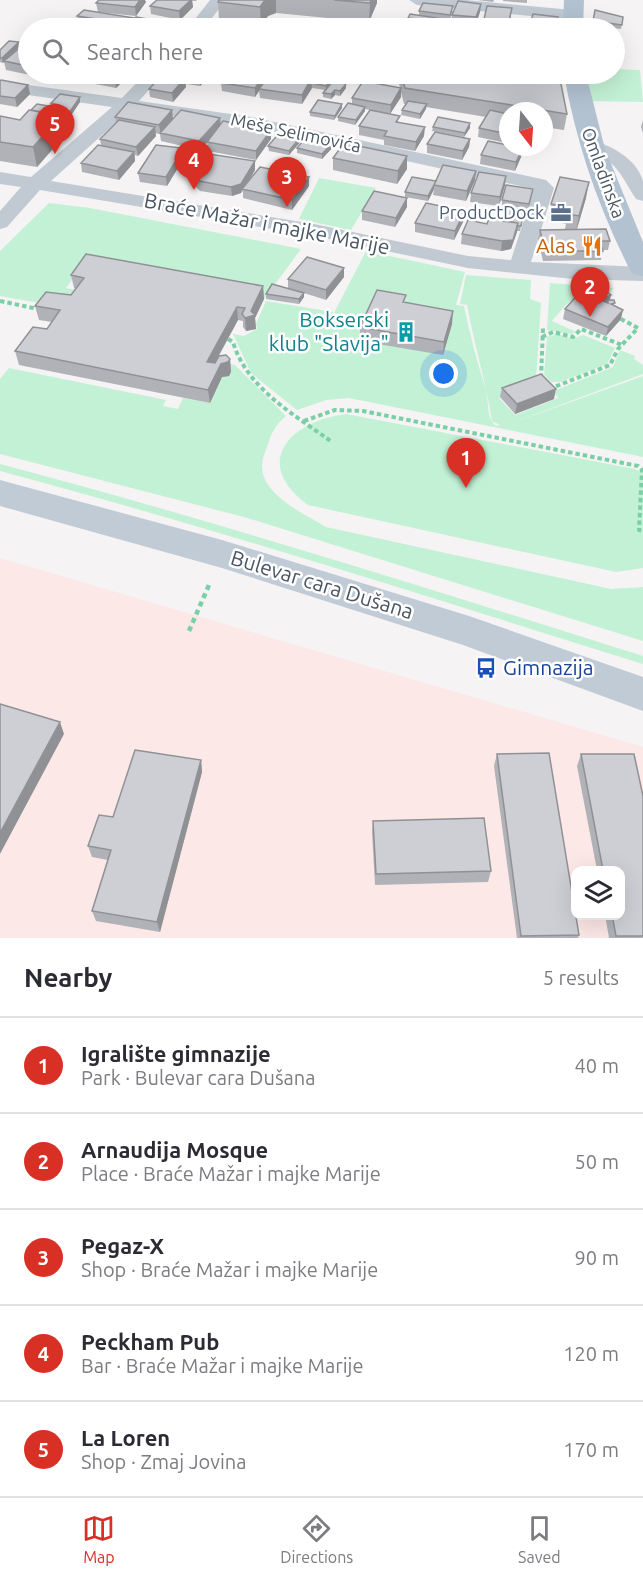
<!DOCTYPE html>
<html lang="en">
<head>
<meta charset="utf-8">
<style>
	:root { --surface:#fff; --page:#f7f7f7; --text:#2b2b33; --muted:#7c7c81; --line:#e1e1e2; --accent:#d93025 }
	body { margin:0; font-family:Ubuntu,sans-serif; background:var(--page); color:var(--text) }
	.controls { position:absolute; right:18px; bottom:18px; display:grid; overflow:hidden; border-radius:12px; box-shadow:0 6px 24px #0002 }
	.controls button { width:54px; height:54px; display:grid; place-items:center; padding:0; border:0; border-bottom:2px solid var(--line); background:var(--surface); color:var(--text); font:30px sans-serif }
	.compass { position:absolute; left:499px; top:102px; width:54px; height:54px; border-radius:50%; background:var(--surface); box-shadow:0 6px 24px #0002; rotate:163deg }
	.you { position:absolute; left:444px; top:374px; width:21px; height:21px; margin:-15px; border:4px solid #fff; border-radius:50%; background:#1a73e8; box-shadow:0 0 0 9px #1a73e833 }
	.badge { display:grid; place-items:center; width:39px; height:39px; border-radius:50%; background:var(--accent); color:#fff; font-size:20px; font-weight:700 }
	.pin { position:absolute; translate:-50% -50px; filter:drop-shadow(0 2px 3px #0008) }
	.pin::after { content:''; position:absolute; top:32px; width:21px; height:18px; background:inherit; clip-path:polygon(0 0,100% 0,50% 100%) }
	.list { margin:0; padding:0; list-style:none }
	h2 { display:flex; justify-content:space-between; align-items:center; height:78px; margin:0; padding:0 24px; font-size:26px }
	h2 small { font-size:20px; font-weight:400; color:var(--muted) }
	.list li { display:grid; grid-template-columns:39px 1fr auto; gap:18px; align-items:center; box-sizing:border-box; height:96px; padding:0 24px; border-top:2px solid var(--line) }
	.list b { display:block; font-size:22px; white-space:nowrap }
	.list p { margin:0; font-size:20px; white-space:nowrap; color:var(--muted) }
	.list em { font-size:20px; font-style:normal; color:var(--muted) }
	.icon { flex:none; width:33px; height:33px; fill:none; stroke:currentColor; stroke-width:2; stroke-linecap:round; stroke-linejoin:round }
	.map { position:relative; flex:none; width:643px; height:938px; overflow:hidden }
	.search { position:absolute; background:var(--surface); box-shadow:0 6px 24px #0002; left:18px; right:18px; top:18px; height:66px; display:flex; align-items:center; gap:15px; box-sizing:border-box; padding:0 21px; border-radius:33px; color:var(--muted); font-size:22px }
	.sheet { height:558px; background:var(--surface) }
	nav { display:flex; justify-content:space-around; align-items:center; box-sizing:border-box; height:84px; border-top:2px solid var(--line); background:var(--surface); font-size:16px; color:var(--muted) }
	nav a { display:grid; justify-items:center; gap:3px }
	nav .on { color:var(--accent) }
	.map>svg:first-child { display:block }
	.medical { fill:#fce8e6; fill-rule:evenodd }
	.green { fill:#c3f1d5 }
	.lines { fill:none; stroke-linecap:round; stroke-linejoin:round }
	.path-far1 { stroke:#7ad0a6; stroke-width:4; stroke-dasharray:4.5 3; stroke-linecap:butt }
	.path { stroke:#7ad0a6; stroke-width:4.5; stroke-dasharray:5 4; stroke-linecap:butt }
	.street { fill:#c1cad2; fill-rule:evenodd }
	.secondary { fill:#c1cbd6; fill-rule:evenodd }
	.primary { fill:#b3c2d1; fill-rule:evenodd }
	.wall { fill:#b0b2b7 }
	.shaded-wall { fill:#909195 }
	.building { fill:#cdcfd5; stroke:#909195; stroke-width:1.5 }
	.labels { text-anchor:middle; stroke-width:5; stroke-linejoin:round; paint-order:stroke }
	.far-street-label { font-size:18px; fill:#4a5661; stroke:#fff }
	.far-service-label { font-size:18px; fill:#4e5e75; stroke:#fff; text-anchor:end }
	.street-label { font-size:21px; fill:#4a5661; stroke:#fff }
	.food-label { font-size:21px; fill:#c56008; stroke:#fff; text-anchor:end }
	.culture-label { font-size:21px; fill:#0d838f; stroke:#fff; text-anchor:end }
	.transit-label { font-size:21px; fill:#164399; stroke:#fff; text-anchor:start }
</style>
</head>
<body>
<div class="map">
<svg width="643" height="938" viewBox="0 0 643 938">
	<rect width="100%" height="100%" fill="#f5f3f3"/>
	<path class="medical" d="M0,558L643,747V938H0ZM576,870H620V915H576Z"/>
	<path class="green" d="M615,69L640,70L643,102L589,101L585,74H614Z
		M319,178L376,188L351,230L299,219Z
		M49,203L90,208L301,249L264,299L85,263L66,288L81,291L72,304L51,305L0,296V251Z
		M366,251L465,272L456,305L464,306C470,335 477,362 486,390C489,402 486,417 496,426L500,425L492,421C486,382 474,344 467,305L460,304L466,275L531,280L530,299L541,303L536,379L532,384L499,398L515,415L558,398L554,392L556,390L613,367L620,350L635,356L634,359L643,365V374L504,426L643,376V457L349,398L326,400L297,410L251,373L233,334L244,336L257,329L256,324L266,301L333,312L332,328L335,311Z
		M550,283L613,288L608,295C576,290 572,298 552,321L576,332L571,334L547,330Z
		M558,334L573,339L583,335L615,348L607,364L560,382H551L544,375L547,337Z
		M230,364L235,365L286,416C275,425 271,434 267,447C265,453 262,459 262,465C261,495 305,514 326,527L611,589L643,587V641L244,517L0,454V379L9,368L166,400L163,406L178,409L183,398L210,403L222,377L231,374Z
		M346,414L635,469L643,473V568L616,572L308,505C250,462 291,421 346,414Z
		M0,464C216,521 430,589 643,656V664C429,597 217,529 0,471Z"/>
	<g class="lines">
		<path class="path-far1" d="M0,301L38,309
			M542,337L553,332L573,337L581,329L622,345
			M228,339L233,342C247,389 295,415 332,442
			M541,378L543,328
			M549,389L610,365L618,349L638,328L621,319
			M304,421L335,410L363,411L638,466L642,470L639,530L643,531"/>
		<path class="path" d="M189,631L209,585"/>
		<path class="street" d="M210,0H226L204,28H188Z
			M409,0H466L572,10L580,15L572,20L417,5Z
			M145,74H163L139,101L252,117L546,180L554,188L531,262L643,267V281L573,279L468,268L314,236L40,190L7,227L0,229V211L21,187L0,184V172L31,177L112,107L0,91V81L122,98ZM130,110L252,127L534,189L511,260L468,256L314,224L51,181Z
			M591,140C611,145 637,159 643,181C643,187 643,195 643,201L636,199C627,186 620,169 607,160C599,155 587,154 582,146Z"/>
		<path class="secondary" d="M0,480L222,540L469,616L643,677V711L463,645L222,568L0,506Z"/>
		<path class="primary" d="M564,0H584L583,28H563Z
			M564,74H586L605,149L643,242V276L633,274L629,268C598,206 576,143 564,74Z"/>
	</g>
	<path class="wall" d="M157,0H197L196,1H192L193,7L180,20L151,14L150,6Z
		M219,0H377V3L369,22L276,13L268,16L261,26L219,20L218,2Z
		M477,0H494L493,2Z
		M503,0H527V3L503,1Z
		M146,2L136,16L98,12L96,3Z
		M481,4L480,12L475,26L451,23L452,15Z
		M595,10L623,17L621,29L592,26Z
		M419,11H453L450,19L437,18L435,26L408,22V18L419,15Z
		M77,16L134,20L164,28H104L79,24Z
		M511,16L509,27L500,28L483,27L484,19Z
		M558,17L556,28H525L530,25Z
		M19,42V47L12,54L28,47V74H37L35,76L6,70L4,62L3,63L0,62V50Z
		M43,74H80L71,81L44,76Z
		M88,74H131L116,88L90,83Z
		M172,74H212L200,86L186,84V87L173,102L150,97L149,89L172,76Z
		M397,74H561L560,78L567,114L564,130L544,127V111H508L507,143L478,137L479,128L486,117L426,107L420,119L401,115L402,110L406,104H404L401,92V97L390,114L400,123L424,136L415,151L384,145V140L359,135V126L370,110L365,109V111L355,125L338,121V117L352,104V98L400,88Z
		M335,75V79L333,81L346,88L340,96L335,95L331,99L323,97V93L325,90L312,88L302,104L260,98L259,91L255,97L222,91L221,83L267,78L310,79Z
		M0,81L28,85L30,94L17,107L0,104Z
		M80,97V102L70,117H67V118L63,123L65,135L37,167L0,161V116L20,120L31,110L52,107L51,103Z
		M342,104V108L334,120L310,116V112Z
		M172,110L173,119L220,125L271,139L256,160L208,151L207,143L200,150L161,141L160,134L155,133L156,136L138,156L135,155V161L119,180L82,172L81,163L101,145L100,139L116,123L115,117Z
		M643,120V133L641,127Z
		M433,127L470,128L464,137L432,131Z
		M470,139L469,147L462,160L427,153V144Z
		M302,140L289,155L269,151L268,146Z
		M333,142V147L322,159L297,153V148Z
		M156,145L207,151L208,156L255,161V170L248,183L309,177V186L292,210L243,198V191L241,193L232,196L200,191L195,186L194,177L199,168L179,166L167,186L140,182L138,173Z
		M481,155L521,157L515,171L480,164Z
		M407,156V169L397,184L333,170V158Z
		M476,171L475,180L466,201L433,195L434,189L428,201L405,197V192L436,181Z
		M506,176L505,185L499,206L470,202L471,193Z
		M533,189L529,209L502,205V200Z
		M407,198V207L395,227L362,220V211Z
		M586,198L577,229L610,241L608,250H603L601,260L543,261L538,239L540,230L565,229L566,224L549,220L551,204Z
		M524,210L520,231H517L511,249L501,251L461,244L462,234L503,221Z
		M465,211L464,220L454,240L415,232V223Z
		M344,268V277L326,300L304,293V297L299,304L266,299V294L288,288V279Z
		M71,275L263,286L264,299L255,318L256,329L246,331L243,327V321L238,320L215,363L230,359L231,372L229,376L222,377L210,403L19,365L15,351L47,329L52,322L39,320L35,306L71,295L76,289L74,288Z
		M610,300L615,306L621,319L606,336L563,319L565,309Z
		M406,303L452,324L443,355L360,341V327Z
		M502,388L554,399L515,414L500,397Z
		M497,754L579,935L578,938H517L494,766Z
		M581,754L643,796V938H609L605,915H621V870H597L577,766Z
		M201,760L202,772L160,932L96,921L92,911L108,860L92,857L88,846L113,817Z
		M373,821L491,871L488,882L375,885L372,832Z"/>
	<path class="shaded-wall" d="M140,0H145L146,2L136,16L135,7Z
		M191,0H192L193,7L180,20L179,11Z
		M265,0H276V13L268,16L261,26L260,7Z
		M371,0H377V3L369,22L370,3Z
		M481,4L480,12L475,26L476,17Z
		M164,22V28H157Z
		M19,42V47L3,63L2,58Z
		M70,74H80L71,81Z
		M121,74H131L116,88L115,80Z
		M203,74H212L200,86V78Z
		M266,74H267V81L259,89V91L255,97V88Z
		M335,75V79L326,91V86Z
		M185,78L186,87L173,102L172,93Z
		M311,79L312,88L302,104V95Z
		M346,84V88L340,96V91Z
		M28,85L30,94L17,107L15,98Z
		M401,88V97L390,114L391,105Z
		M335,90V95L331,99V94Z
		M80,97V102L70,117L69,113Z
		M342,104V108L334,120L335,116Z
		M427,104L426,109L420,119V114Z
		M365,107V111L355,125L356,120Z
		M65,109L67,118L63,123L65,135L37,167L33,147Z
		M172,110L173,119L161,134L159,125Z
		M220,118L221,127L200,150L199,141Z
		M470,123V128L464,137L465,133Z
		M155,127L156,136L138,156L136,147Z
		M425,127L424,136L415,151L416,142Z
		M271,130V139L256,160V151Z
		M302,135V140L289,155V151Z
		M470,139L469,147L462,160L463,151Z
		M333,142V147L322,159V154Z
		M523,148L521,157L515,171L516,162Z
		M207,151L208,160L203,169L202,160Z
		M134,152L135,161L119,180L117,171Z
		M407,156V169L397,184L398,171Z
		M178,157L179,166L167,186L166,177Z
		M255,161V170L243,189H242L241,193L232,196L231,187Z
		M476,171L475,180L466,201L467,191Z
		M506,176L505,185L499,206L500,197Z
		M309,177V186L292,210V200Z
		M589,182L586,198L576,232L579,216Z
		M434,185V189L428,201V196Z
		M407,198V207L395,227L396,218Z
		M465,211L464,220L454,240L455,231Z
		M518,223L517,232L511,249L501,251L502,241Z
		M344,268V277L326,300V290Z
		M263,286L264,299L255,318L256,329L246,331L245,318L251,311Z
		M304,293V297L299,304V299Z
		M611,295L609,304L608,300L607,305L601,300Z
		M237,307L238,320L208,375L207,362Z
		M623,310L621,319L606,336L608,327Z
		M453,311L452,324L443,355L444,342Z
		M230,359L231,372L229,376L222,377L210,403L208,390L221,364Z
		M556,389L554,399L515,414L517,404Z
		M60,722L64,734L0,854V833Z
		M201,760L202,772L160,932L157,922Z"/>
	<path class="building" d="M99,0H140L135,7L96,3Z
		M157,0H191L179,11L150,6Z
		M219,0H265L260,7L218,2Z
		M334,0H371L370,3Z
		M458,1L481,4L476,17L452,15Z
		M423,3L453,6L450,15L419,11Z
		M487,6L512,8L509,21L484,19Z
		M84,10L134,18L128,24L77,16Z
		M595,10L623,17L622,25L593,21Z
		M410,14L437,18L435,21L408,18Z
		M533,14L558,17L556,27L546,26L545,28H525L526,25H530Z
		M136,17L164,22L157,28H124Z
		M72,25L83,27L82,28H68Z
		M501,26L522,28H500Z
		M9,41L19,42L2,58H0V50Z
		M22,46L28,47V66L4,61Z
		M88,74H121L115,80Z
		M163,74L185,78L172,93L149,89Z
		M176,74H203L200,78Z
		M228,74H266L255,88L221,83Z
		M270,74H272L311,79L302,95L259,89Z
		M315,74H327L335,75L326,86L312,83L311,79H310Z
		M401,74H559L567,114L405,88Z
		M1,80L28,85L15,98L0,96V81Z
		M333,81L346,84L340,91L335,90L331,94L323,93Z
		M363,81L401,88L391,105L352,98Z
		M60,94L80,97L69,113L66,112L65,109L57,108L59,105L51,103Z
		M318,100L342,104L335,116L310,112Z
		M408,101L427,104L420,114L402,110Z
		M128,102L172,110L159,125L115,117Z
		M348,103L365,107L356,120L338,117Z
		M37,104L65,109L60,115L31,110Z
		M29,110L61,116L33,147L0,142V116L20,120Z
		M181,110L220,118L199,141L160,133Z
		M370,110L400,116L396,122L425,127L416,142L384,136L387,131L359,126Z
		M490,110L508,114V134L479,128Z
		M438,117L470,123L465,133L433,127Z
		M119,120L155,127L136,147L100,139Z
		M223,121L271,130L256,151L207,142Z
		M281,131L302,135L289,151L268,146Z
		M435,132L470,139L463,151L427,144Z
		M307,136L333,142L322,154L297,148Z
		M488,141L508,145V147L523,148L516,162L481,155Z
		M344,143L407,156L398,171L333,158Z
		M98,145L134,152L117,171L81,163Z
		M156,145L207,151L202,160L178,157L166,177L138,173Z
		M209,154L255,161L241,184L231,187L199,181L194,177Z
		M443,165L476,171L467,191L434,185Z
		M260,167L309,177L292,200L242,189Z
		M479,172L506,176L500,197L471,193Z
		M412,177L436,181L428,196L405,192Z
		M560,177L589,182L579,216L568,214L570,208L551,204Z
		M506,185L533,189L529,204L502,200Z
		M374,191L407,198L396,218L362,211Z
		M426,203L465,211L455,231L415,223Z
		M506,208L524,210L521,226H517L518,223L503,221Z
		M489,218L518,223L513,240L502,241L462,234L468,220L487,224Z
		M606,229L610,241H600L603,251H545L540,230Z
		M86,254L263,286L251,311L255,315L245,318L242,314L245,308L237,307L207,362L215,363L219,356L226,355L230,359L228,362L221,364L208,390L15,351L33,327L47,329L60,310L35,306L46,292L71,295L84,278L71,275Z
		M307,257L344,268L326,290L288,279Z
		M272,284L304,293L299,299L266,294Z
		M600,287L611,295L601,300L608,303V300H614L615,303L611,304L623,310L608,327L565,309L581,291L588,294L591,289Z
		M377,290L406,295L403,302L453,311L444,342L360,327Z
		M541,374L556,389L517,404L502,388Z
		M0,704L60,722L0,833Z
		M135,750L201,760L157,922L92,911L111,850L88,846L99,815L113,817Z
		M549,753L579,935L521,936L497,754Z
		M581,754H634L643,796V936H616L612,915H621V870H603Z
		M484,818L491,871L376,874L373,821Z"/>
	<defs>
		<g id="office-bare" transform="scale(1.62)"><path d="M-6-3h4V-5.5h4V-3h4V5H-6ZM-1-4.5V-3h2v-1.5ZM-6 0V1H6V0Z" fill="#5c6f8a" stroke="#fff" stroke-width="2.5" paint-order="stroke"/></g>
		<g id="restaurant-bare" transform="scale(1.62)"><path d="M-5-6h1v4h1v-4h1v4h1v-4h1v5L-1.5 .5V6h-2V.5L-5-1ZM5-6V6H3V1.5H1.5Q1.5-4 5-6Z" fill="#e8710a" stroke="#fff" stroke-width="2.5" paint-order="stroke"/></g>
		<g id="building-bare" transform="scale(1.62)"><path d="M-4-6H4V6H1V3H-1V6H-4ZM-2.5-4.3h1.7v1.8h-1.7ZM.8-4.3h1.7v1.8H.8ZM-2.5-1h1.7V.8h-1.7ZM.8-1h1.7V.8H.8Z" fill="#0f9aa8" stroke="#fff" stroke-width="2.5" paint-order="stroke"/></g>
		<g id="bus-bare" transform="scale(1.62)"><path d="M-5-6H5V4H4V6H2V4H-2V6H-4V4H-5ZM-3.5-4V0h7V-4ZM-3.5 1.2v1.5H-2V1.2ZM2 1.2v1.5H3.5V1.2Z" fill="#1a4fb4" stroke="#fff" stroke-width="2.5" paint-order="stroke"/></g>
	</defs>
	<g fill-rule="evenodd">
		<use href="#office-bare" x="561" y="213"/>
		<use href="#restaurant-bare" x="592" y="246"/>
		<use href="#building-bare" x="406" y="332"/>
		<use href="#bus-bare" x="486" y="668"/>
	</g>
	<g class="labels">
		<g class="far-street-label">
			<text transform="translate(296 133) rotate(12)" y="6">Meše Selimovića</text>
			<text transform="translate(603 173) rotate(70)" y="6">Omladinska</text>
		</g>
		<g class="far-service-label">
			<text x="544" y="219">ProductDock</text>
		</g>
		<g class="street-label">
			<text transform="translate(267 224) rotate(11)" y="7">Braće Mažar i majke Marije</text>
			<text transform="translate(322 585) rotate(17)" y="7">Bulevar cara Dušana</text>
		</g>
		<g class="food-label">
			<text x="575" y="253">Alas</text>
		</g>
		<g class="culture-label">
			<text x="389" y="327">Bokserski<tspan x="389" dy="24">klub "Slavija"</tspan></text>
		</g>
		<g class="transit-label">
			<text x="503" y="675">Gimnazija</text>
		</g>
	</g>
</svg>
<div class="controls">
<button><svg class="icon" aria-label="layers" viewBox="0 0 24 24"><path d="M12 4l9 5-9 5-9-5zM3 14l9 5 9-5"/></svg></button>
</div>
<svg class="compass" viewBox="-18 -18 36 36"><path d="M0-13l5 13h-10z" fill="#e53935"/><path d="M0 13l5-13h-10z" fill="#7c7c81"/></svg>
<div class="you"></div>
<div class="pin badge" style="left:466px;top:488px">1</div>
<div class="pin badge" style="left:590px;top:317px">2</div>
<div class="pin badge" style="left:287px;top:207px">3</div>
<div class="pin badge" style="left:194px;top:190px">4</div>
<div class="pin badge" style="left:55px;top:154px">5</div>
<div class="search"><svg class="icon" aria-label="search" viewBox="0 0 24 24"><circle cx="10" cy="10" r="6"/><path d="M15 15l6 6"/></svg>Search here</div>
</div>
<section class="sheet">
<h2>Nearby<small>5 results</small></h2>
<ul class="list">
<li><span class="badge">1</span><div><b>Igralište gimnazije</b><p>Park · Bulevar cara Dušana</p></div><em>40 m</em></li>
<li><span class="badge">2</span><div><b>Arnaudija Mosque</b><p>Place · Braće Mažar i majke Marije</p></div><em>50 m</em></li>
<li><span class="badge">3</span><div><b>Pegaz-X</b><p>Shop · Braće Mažar i majke Marije</p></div><em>90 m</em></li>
<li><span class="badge">4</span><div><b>Peckham Pub</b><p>Bar · Braće Mažar i majke Marije</p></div><em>120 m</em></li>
<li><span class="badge">5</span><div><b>La Loren</b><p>Shop · Zmaj Jovina</p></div><em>170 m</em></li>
</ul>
</section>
<nav>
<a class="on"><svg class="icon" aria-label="map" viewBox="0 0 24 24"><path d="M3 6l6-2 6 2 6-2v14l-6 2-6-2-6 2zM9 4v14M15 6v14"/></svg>Map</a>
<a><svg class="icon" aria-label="directions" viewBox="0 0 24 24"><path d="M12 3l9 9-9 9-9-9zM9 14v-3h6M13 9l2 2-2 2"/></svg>Directions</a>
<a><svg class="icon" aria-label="saved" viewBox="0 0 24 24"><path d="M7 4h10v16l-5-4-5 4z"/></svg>Saved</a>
</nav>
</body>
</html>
